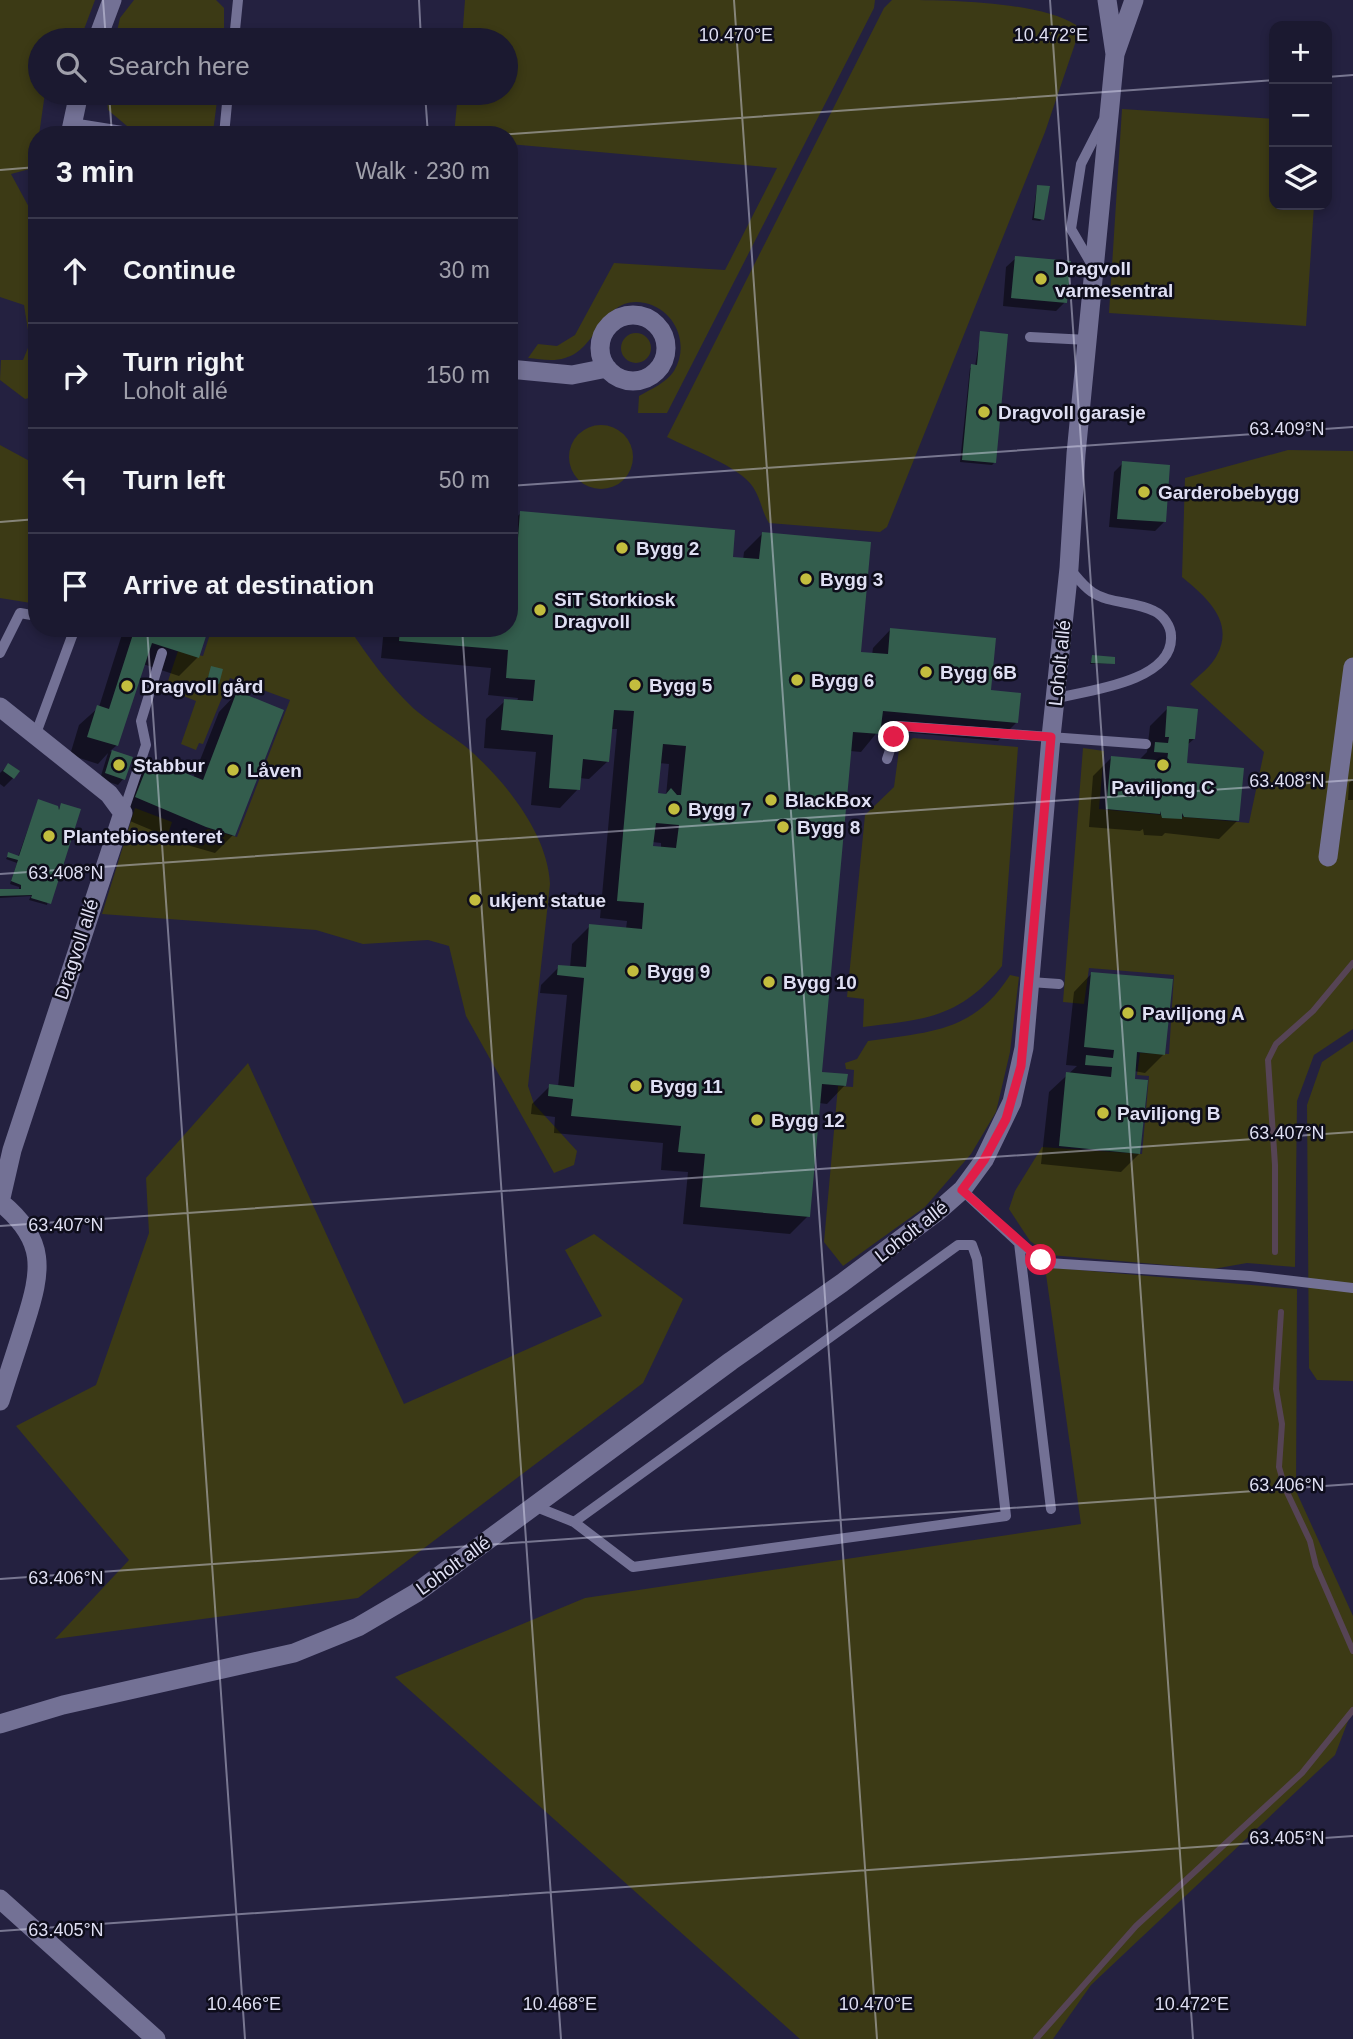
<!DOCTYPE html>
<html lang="en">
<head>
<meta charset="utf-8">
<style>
	:root { --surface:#1b1930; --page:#28263c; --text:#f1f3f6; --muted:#a0a0ab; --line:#39384c }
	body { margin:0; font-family:Helvetica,sans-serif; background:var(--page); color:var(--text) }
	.controls { position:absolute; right:21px; top:21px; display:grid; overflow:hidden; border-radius:14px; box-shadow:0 4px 10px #0003 }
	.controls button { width:63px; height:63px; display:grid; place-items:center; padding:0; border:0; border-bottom:2px solid var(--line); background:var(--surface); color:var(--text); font:35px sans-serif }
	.stop { position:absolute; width:21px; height:21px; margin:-16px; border:5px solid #e11d48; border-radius:50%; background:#fff }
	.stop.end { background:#e11d48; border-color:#fff; box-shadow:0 2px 7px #0008 }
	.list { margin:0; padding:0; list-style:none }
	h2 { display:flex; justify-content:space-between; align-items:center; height:91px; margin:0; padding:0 28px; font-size:30px }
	h2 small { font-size:23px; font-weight:400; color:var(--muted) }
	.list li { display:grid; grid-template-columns:46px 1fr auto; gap:21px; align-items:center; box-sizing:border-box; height:105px; padding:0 28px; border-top:2px solid var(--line) }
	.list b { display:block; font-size:26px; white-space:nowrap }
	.list p { margin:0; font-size:23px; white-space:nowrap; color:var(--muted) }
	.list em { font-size:23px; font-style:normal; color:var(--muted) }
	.icon { flex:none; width:38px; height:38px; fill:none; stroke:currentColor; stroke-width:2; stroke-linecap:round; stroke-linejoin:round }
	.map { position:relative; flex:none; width:1353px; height:2039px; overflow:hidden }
	.search { position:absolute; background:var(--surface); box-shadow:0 4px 10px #0003; left:28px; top:28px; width:490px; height:77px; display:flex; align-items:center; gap:18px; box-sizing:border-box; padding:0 24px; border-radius:38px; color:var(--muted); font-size:26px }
	.panel { position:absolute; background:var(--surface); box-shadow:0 4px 10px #0003; left:28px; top:126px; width:490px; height:511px; border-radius:28px }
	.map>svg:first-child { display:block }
	.green { fill:#3c3a15 }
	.shadow { fill:#0007; fill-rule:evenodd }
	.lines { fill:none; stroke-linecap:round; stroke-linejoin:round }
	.stream { stroke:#564455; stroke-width:6 }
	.building { fill:#335d4d; fill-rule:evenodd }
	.service { stroke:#737195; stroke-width:10 }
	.minor { stroke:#737195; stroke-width:19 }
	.tertiary { stroke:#737195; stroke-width:19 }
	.route { stroke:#e11d48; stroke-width:9 }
	.ticks { fill:none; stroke:#dfdff3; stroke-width:2; stroke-opacity:0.45 }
	.poi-dot { fill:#c3bd3e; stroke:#0e0d1b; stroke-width:2.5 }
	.labels { text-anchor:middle; stroke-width:5; stroke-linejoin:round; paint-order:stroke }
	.poi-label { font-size:19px; font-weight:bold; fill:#dfdff3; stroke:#0e0d1b; text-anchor:start }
	.street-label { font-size:19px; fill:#dfdff3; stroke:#0e0d1b }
	.ticks-label { font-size:18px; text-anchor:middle; fill:#dfdff3; stroke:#0e0d1b; stroke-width:5; stroke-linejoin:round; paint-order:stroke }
</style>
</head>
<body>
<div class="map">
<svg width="1353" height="2039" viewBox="0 0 1353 2039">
	<rect width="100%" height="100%" fill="#242140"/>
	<path class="green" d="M0,0H95L80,40H40V93H45L39,135H37V167L11,174L37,222V396L25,399L0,380L1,360H23L30,343L24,305L0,297Z
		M134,0H216L224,8V40H115L120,18Z
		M465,0H875L874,8L667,413H638L639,396C651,389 666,383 674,371C690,345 676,310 645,303C602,294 599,349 565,358C553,362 540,359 528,358L538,344L557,346L575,335L614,263L725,270L777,168L509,144V135H454L458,93H506V40H462Z
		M892,0C939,0 1036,0 1076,25L1078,35L1045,132L887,527L880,532L769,523C762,512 760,497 753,487C739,466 690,449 667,437L884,8Z
		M106,93H218L213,132L127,126L108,110Z
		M1122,109L1274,119V205H1314L1306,326L1109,313Z
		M621 348a15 15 0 1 1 30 0a15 15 0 1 1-30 0Z
		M569 457a32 32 0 1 1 64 0a32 32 0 1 1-64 0Z
		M0,445L37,465V604L0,598Z
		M1288,450L1353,451V1029L1314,1055L1297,1101L1295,1267L1247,1263L1213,1269L1050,1255L1030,1241L1009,1209L1015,1191L1042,1147L1142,1154L1149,1076L1137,1075L1140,1053L1169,1054L1174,975L1089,968L1084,1004L1063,1002L1083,748L1104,751L1099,809L1249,823L1264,752L1190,684C1198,676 1212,666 1217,655C1235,621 1206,597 1182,577L1185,478Z
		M212,628H349C367,656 389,685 413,708C429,722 448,733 465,746C503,778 548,833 550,884L528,1086L534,1104L577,1151L574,1165L554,1173L466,1016L449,946L428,940L363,944L316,930L102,914L135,808L172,822L169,831L192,838L208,829L237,837L290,700L230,678L203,744L199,743L196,750L181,744L196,701L171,691L168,681L178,651L203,656Z
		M913,738L1018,747L1002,966C959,1018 927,1019 863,1027L864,999L847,997L865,815L894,787L899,750Z
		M1010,975L1019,977L1010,1052L996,1112L971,1154L925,1207L843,1266L824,1242L838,1086L853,1087L854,1070L846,1069L845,1063L857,1059L868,1041C930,1032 974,1032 1010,975Z
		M1353,1041V1381L1317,1380L1309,1368L1307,1105L1322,1062Z
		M248,1063L404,1404L602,1316L565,1250L594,1234L683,1299L643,1383L358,1598L55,1639L129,1560L16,1426L96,1385L149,1233L146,1178Z
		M1045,1267L1297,1289L1296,1491L1353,1616V1708L1335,1755L1091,1985L1053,2039H800L395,1677L585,1598L1081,1524Z"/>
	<path class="shadow" d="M1037,187L1042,219L1040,221L1032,220Z
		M1016,258L1065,302L1056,311L1003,306L1006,267Z
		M981,333L994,463L992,465L960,462L970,368L975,366Z
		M1123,463L1164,522L1155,531L1109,527L1114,472Z
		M521,513L743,560L744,552L762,534L859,654L872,655L873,648L891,629L989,692L1016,723L998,741L879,730L861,752L850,751L820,1074L845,1085L827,1104L819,1103L808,1216L790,1234L683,1224L688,1172L661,1170L663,1143L554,1133L555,1117L531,1114L532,1104L550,1086L558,1087L567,995L540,993L541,985L559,967L570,968L572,944L590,926L626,929L627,921L600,918L617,729H610L608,761L589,779L579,778L578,789L560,808L531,805L536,752L484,748L486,719L505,701L517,702L518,698L488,695L491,668L381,658L384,628H509V524ZM659,763L669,764L666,796L656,795ZM652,842L661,843V849L651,848Z
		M124,628L206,631L198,657L179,676L143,664L116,746L110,751L130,758L123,779L118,785L100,779L108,753L98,764L70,755L79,725L99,707Z
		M1093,657L1113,663L1090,664Z
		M212,668L217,683L215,686L205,683Z
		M237,693L233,835L215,853L187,845L118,816L132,780L150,761L193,778L219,712Z
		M1168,708L1194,739L1187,745L1186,765L1237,821L1219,839L1165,833L1162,836L1144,835L1143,829L1140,831L1089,827L1093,776L1111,758L1139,760L1147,752L1150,726Z
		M8,765L13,778L4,787L0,784V773Z
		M1353,779V800H1348L1349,783Z
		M38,801L57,810L62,805L47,905L29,900L31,896L0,898V891L19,890V887L10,884L17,863L6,859L9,854L18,857Z
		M1092,973L1164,1054L1145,1073L1134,1071L1139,1154L1121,1172L1041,1164L1049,1092L1077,1066L1066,1065L1074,992Z"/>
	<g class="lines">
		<path class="stream" d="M1275,1252V1165L1268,1060L1276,1044L1313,1011L1353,963
			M1281,1312L1276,1389L1282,1424L1279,1467L1285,1488L1310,1541L1316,1566L1353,1651
			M1036,2039L1136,1926L1302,1773L1353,1710"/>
	</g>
	<path class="building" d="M1037,185L1050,186L1044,220L1034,218Z
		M1015,256L1071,261L1067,303L1011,298Z
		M980,331L1008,334L996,463L962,460L971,364L977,365Z
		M1122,461L1170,465L1166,522L1117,519Z
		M520,511L735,530L733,557L759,559L762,532L871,542L861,652L888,654L890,628L996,638L991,690L1021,693L1018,723L883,711L880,734L853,732L822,1072L848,1074L846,1086L822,1084L810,1217L700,1207L705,1154L678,1152L681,1126L571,1116L573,1099L548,1096L549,1084L574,1087L584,978L557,975L558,965L586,967L589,924L642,929L644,903L617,901L634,711L614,710L609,762L583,759L580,790L549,788L553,735L501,730L504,699L533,701L535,680L506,678L508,650L399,641L400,628H509V538H518ZM663,744L686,746L681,795H677L671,788L666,794L658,793ZM656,823L679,825L676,848L653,846Z
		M135,628L208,630L199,658L152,643L118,746L87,737L97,705L109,709Z
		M1092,655L1115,657V664L1091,663Z
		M211,666L223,669L219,684L207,681Z
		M237,691L284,710L235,836L206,827L135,797L150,759L203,780Z
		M1167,706L1198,709L1195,739H1189L1187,763L1244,768L1239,821L1184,817L1182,813V819L1162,818L1160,811V814L1106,809L1111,756L1167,761L1168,753L1154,752L1155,742L1168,743L1169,737H1165Z
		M112,750L133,757L125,780L105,773Z
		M8,763L20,771L14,779L3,771Z
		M38,799L58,806L59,810L61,803L81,809L51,904L31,898L32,895L0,896V889H21V885L11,881L18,860L7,857L8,852L19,856Z
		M1091,972L1173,979L1165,1055L1137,1052L1135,1079L1148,1080L1140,1154L1059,1146L1066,1072L1111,1077L1112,1067L1085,1065L1086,1055L1113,1058L1114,1050L1084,1047Z"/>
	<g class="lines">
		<path class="service" d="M234,40L238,0
			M72,123L147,135
			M224,135L228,93
			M1092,265L1071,229L1081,164L1103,121
			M1030,337L1088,340
			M0,653L20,613L37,616
			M1056,698C1088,691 1174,681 1171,636C1171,626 1163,615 1154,611C1135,601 1109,604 1092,592C1083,586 1076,576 1069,568
			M35,736L75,628
			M887,759L898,726L1146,744
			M123,813L146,745L141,721L162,653
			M1030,982L1059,984
			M962,1190L1019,1243L1048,1263L1250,1276L1353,1288
			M1019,1243L1051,1509
			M534,1506L574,1522L633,1567L1006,1516L977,1259L972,1245H958L574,1522"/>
		<path class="minor" d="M97,40L112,0
			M70,135L79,93
			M600 348a33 33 0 1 1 66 0a33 33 0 1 1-66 0Z
			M509,369L572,375L607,368
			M0,707L109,794L123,813L12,1150L0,1202
			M1328,857L1353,667
			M0,1202C47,1240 42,1270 25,1323C17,1349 8,1375 0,1401
			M0,1899L156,2039"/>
		<path class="tertiary" d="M1107,0L1115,54
			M0,1724L63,1705L294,1653L358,1627L416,1593L731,1361L842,1283L937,1212L962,1190L984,1160L1012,1102L1024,1048L1051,737L1069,568L1076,454L1115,54L1134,0"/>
	</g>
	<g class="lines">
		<path class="route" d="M894,737L898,726L1051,737L1021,1066L1006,1119L984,1160L962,1190L1041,1260"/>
	</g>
	<path class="ticks" d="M103,0L106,40M419,0L421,40M734,0L877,2039M1050,0L1193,2039M1327,77L1353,75M109,93L112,135M425,93L428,135M498,135L1274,80M0,170L37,167M509,486L1353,427M0,522L37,519M147,628L245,2039M462,628L561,2039M0,874L1353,780M0,1226L1353,1132M0,1579L1353,1484M0,1931L1353,1836"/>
	<g class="poi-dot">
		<circle cx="1041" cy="279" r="7"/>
		<circle cx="984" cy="412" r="7"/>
		<circle cx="1144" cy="492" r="7"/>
		<circle cx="622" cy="548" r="7"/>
		<circle cx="806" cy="579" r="7"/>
		<circle cx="540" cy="610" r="7"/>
		<circle cx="926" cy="672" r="7"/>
		<circle cx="797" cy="680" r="7"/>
		<circle cx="635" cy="685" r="7"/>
		<circle cx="127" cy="686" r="7"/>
		<circle cx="119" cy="765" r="7"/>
		<circle cx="1163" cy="765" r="7"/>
		<circle cx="233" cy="770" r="7"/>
		<circle cx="771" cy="800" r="7"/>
		<circle cx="674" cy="809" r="7"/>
		<circle cx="783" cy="827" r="7"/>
		<circle cx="49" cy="836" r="7"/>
		<circle cx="475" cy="900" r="7"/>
		<circle cx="633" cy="971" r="7"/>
		<circle cx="769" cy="982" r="7"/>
		<circle cx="1128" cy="1013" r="7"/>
		<circle cx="636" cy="1086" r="7"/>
		<circle cx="1103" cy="1113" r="7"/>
		<circle cx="757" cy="1120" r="7"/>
	</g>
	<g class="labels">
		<g class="poi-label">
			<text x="1055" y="275">Dragvoll<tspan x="1055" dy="22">varmesentral</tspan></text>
			<text x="998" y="419">Dragvoll garasje</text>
			<text x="1158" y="499">Garderobebygg</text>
			<text x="636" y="555">Bygg 2</text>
			<text x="820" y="586">Bygg 3</text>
			<text x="554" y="606">SiT Storkiosk<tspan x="554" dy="22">Dragvoll</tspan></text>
			<text x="940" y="679">Bygg 6B</text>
			<text x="811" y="687">Bygg 6</text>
			<text x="649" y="692">Bygg 5</text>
			<text x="141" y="693">Dragvoll gård</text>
			<text x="133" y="772">Stabbur</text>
			<text x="247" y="777">Låven</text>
			<text x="1163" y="794" text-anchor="middle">Paviljong C</text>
			<text x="785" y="807">BlackBox</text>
			<text x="688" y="816">Bygg 7</text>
			<text x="797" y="834">Bygg 8</text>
			<text x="63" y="843">Plantebiosenteret</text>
			<text x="489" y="907">ukjent statue</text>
			<text x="647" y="978">Bygg 9</text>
			<text x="783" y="989">Bygg 10</text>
			<text x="1142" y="1020">Paviljong A</text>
			<text x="650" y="1093">Bygg 11</text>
			<text x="1117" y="1120">Paviljong B</text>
			<text x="771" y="1127">Bygg 12</text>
		</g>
		<g class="street-label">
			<text transform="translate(1059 663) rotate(-84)" y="7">Loholt allé</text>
			<text transform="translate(76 949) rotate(-72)" y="7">Dragvoll allé</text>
			<text transform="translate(911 1231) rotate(-38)" y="7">Loholt allé</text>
			<text transform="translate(453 1565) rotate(-36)" y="7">Loholt allé</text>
		</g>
	</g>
	<g class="ticks-label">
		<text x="736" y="41">10.470°E</text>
		<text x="1051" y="41">10.472°E</text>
		<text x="1287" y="435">63.409°N</text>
		<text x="1287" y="787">63.408°N</text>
		<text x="66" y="879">63.408°N</text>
		<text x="1287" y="1139">63.407°N</text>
		<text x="66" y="1231">63.407°N</text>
		<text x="1287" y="1491">63.406°N</text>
		<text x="66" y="1584">63.406°N</text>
		<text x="1287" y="1844">63.405°N</text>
		<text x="66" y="1936">63.405°N</text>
		<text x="244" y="2010">10.466°E</text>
		<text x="560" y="2010">10.468°E</text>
		<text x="876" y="2010">10.470°E</text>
		<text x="1192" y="2010">10.472°E</text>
	</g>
</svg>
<div class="controls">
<button>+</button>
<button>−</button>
<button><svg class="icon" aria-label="layers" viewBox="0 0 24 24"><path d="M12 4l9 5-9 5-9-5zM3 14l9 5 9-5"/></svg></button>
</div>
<div class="stop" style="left:1041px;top:1260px"></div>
<div class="stop end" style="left:894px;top:737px"></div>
<div class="search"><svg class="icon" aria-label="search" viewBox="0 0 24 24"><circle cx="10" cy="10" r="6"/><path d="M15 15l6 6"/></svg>Search here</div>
<section class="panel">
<h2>3 min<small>Walk · 230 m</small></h2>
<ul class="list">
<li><svg class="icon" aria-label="ahead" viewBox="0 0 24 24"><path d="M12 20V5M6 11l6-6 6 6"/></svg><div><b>Continue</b></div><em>30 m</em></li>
<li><svg class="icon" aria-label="right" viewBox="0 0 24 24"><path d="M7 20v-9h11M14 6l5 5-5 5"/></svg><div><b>Turn right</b><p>Loholt allé</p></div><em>150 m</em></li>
<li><svg class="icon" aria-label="left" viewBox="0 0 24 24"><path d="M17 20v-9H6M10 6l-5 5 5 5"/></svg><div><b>Turn left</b></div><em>50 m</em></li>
<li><svg class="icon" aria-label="arrive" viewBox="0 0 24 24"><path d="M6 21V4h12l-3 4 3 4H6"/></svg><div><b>Arrive at destination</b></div></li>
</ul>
</section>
</div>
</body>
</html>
